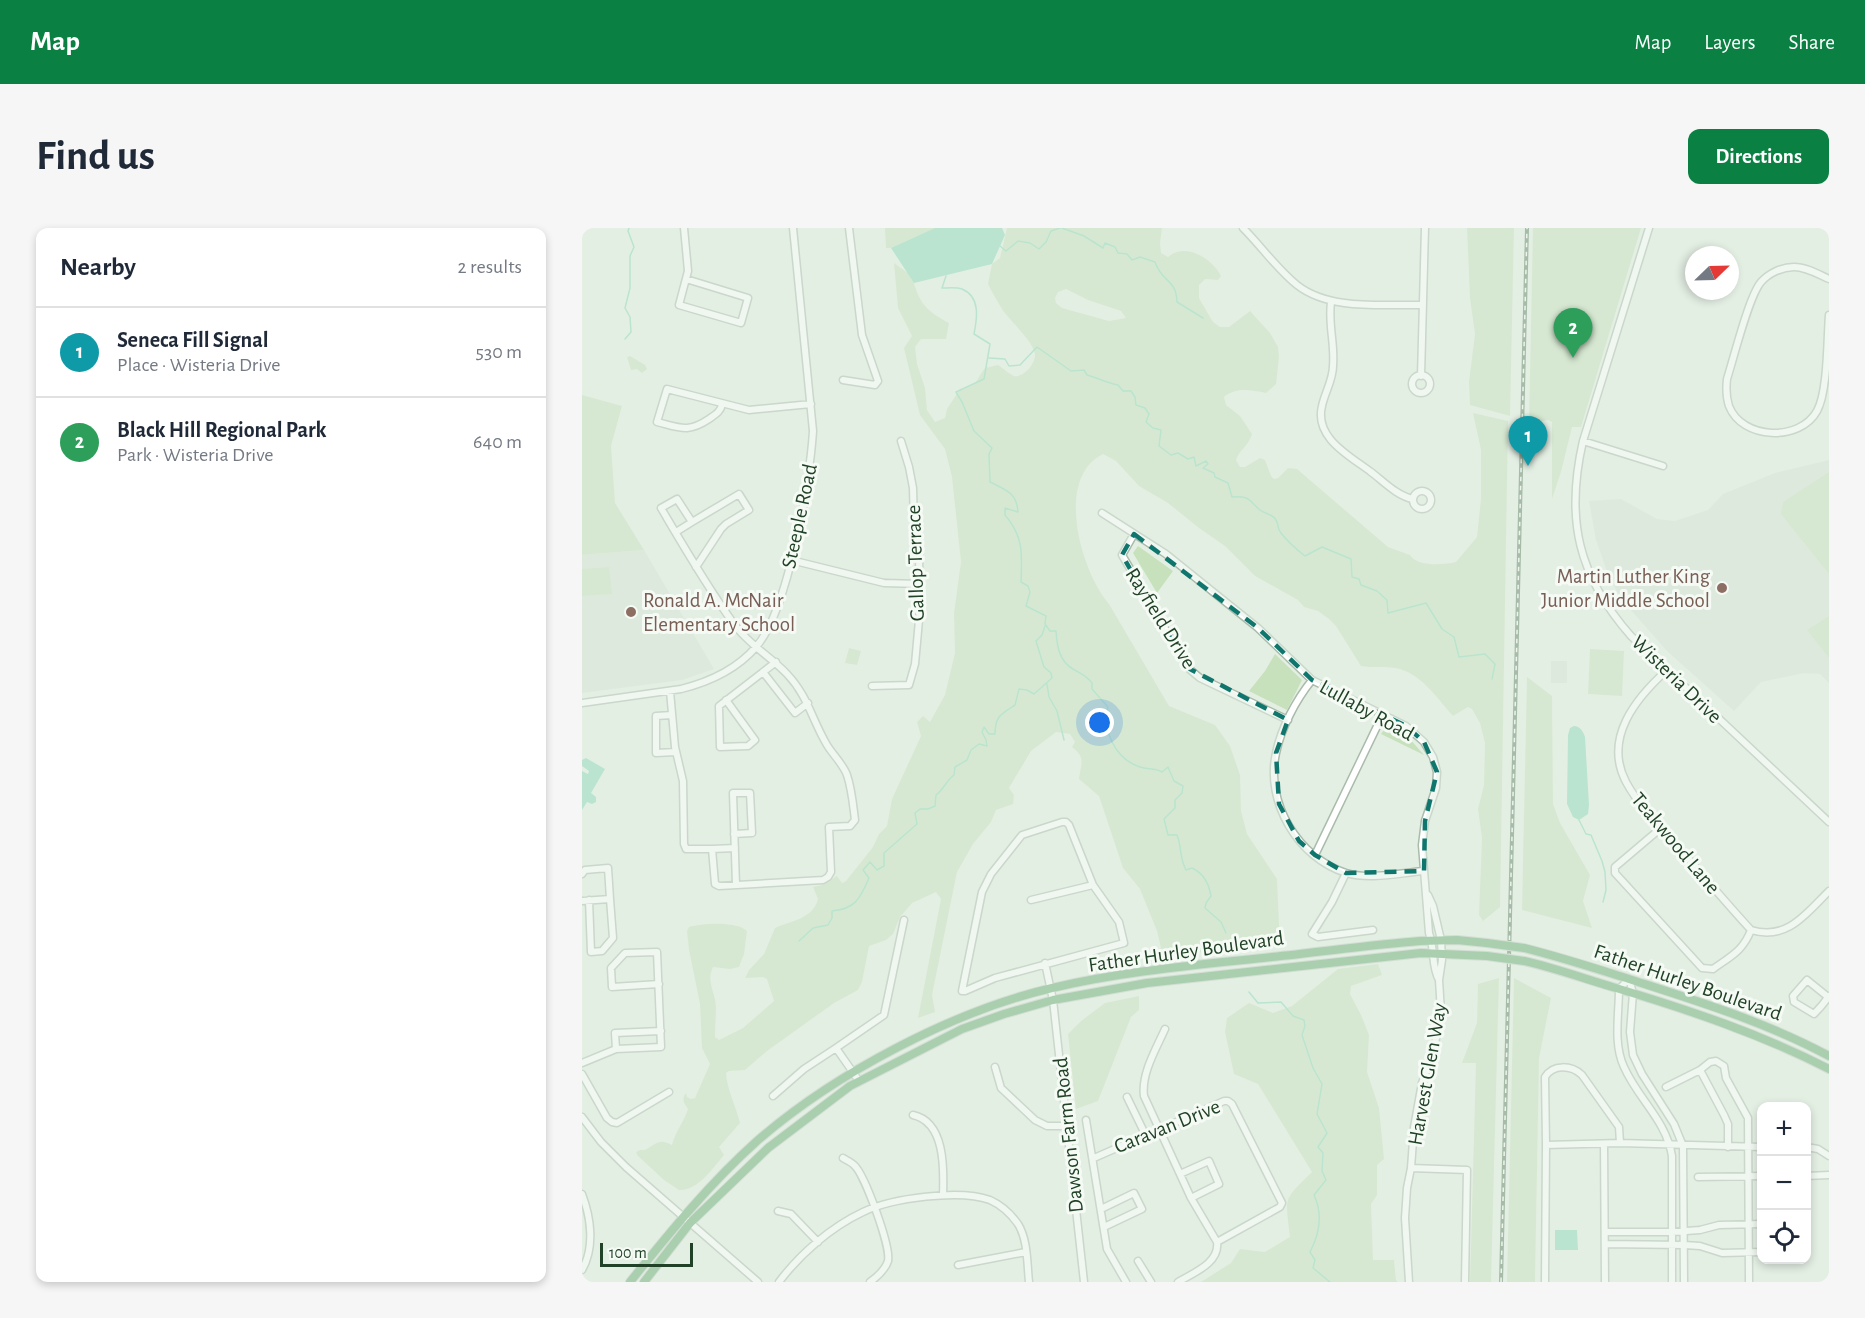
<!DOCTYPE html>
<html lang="en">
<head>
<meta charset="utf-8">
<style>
	:root { --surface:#fff; --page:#f6f6f7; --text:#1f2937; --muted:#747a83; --line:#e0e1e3; --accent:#0b8043 }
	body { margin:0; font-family:"Alegreya Sans",sans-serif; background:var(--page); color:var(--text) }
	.controls { position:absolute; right:18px; bottom:18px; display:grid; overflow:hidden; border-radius:12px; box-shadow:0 3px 9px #0003 }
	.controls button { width:54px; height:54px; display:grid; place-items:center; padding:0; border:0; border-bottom:2px solid var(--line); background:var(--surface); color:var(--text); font:30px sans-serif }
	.compass { position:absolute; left:1103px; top:18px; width:54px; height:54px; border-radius:50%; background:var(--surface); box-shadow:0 3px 9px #0003; rotate:67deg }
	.scale { position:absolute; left:18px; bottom:15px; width:93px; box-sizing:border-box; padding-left:6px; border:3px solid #214226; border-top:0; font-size:16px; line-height:21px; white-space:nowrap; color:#214226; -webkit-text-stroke:4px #f5faf5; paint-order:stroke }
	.you { position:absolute; left:518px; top:495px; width:21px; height:21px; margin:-15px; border:4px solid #fff; border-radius:50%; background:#1a73e8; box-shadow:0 0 0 9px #1a73e833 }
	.badge { display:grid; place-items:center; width:39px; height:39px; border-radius:50%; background:var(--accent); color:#fff; font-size:20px; font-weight:700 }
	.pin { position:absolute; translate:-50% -50px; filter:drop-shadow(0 2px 3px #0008) }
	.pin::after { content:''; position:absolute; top:32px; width:21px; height:18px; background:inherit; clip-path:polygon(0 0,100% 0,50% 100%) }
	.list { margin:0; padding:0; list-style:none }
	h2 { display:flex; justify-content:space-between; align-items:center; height:78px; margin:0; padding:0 24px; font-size:26px }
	h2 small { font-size:20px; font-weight:400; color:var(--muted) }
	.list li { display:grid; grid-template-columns:39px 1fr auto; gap:18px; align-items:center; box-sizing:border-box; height:90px; padding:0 24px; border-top:2px solid var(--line) }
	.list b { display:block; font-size:22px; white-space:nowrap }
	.list p { margin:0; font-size:20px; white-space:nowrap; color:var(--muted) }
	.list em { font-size:20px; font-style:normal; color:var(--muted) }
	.icon { flex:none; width:33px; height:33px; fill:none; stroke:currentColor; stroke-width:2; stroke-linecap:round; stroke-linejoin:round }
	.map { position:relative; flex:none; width:1247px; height:1054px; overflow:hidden; border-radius:12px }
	header { display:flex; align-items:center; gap:36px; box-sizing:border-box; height:84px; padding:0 30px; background:var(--accent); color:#fff }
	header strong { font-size:28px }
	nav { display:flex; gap:33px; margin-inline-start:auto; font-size:21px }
	.intro { display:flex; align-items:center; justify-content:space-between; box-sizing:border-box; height:144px; padding:0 36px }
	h1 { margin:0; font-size:42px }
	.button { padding:15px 27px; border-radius:12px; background:var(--accent); color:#fff; font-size:21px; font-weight:700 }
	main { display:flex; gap:36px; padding:0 36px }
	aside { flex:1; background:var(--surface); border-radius:12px; box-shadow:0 3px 9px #0003 }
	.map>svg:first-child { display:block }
	.built { fill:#d5e3d4 }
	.green { fill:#c6e1bb; fill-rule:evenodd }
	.water { fill:#87d8b7 }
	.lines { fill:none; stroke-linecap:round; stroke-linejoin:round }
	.stream { stroke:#87d8b7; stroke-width:1.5 }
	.minor-casing { stroke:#aabbab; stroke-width:9 }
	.major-casing { stroke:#c1cac2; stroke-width:10 }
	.minor { stroke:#fff; stroke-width:6 }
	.major { stroke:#64a870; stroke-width:8 }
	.rail-casing { stroke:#5c7d61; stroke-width:4 }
	.rail { stroke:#f5faf5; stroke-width:1.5; stroke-dasharray:4.5; stroke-linecap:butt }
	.major-bridge-casing { stroke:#c1cac2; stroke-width:10; stroke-linecap:butt }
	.major-bridge { stroke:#64a870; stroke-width:8 }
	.marked { fill:none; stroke:#0f766e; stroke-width:4.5; stroke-dasharray:12 8; stroke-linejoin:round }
	.education-dot { fill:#8d6e63; stroke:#f5faf5; stroke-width:2 }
	.labels { text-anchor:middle; stroke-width:6; stroke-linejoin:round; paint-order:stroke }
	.street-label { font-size:21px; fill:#214226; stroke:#f5faf5 }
	.education-label { font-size:21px; fill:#785e54; stroke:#f5faf5; text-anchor:end }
</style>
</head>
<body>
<header>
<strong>Map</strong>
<nav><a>Map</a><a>Layers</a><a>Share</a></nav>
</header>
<div class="intro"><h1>Find us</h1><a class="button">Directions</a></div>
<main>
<aside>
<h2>Nearby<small>2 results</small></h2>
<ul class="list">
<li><span class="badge" style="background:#0f9aa8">1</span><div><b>Seneca Fill Signal</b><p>Place · Wisteria Drive</p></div><em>530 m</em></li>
<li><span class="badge" style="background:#2e9e5b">2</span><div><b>Black Hill Regional Park</b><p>Park · Wisteria Drive</p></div><em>640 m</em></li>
</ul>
</aside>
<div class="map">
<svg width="1247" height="1054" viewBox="0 0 1247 1054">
	<rect width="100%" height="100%" fill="#e4efe4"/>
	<path class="built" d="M1247,232V455L1238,446L1222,445L1179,454L1152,483L1085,423L1040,372L1027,349L1014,312L1007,273L1039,271L1075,291L1093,293L1126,282L1141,266L1193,245Z
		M62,322L132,441L100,452L0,465V327Z
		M969,433H985V455H969Z"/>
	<path class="green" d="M303,0H355L322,14L314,20H304Z
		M425,0H580L578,15L579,25L586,29C603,14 630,30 639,48L636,52L623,51L617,57V70L631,94L638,99H647L668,83L688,105L696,119L697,129L694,156L684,165C668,162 655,159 642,169L644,177L658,188L670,206C666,219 657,222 654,232L658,239H663L678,230L683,232L689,248L692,251L696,250L706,240L715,241L806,319L828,327C835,339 862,337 874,334L895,309L899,271V222L891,185L926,193L918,679L901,693L897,687L900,610L896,581L902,557L903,515L898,495L890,481L886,479L871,488C855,470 838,444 813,440C802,438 790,440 779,438L754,398L747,391L736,383L722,379L716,372L673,348L643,318L617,300L586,275L557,258L534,233L521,226C472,250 499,344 527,376L587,478L633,497L648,518L658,547L659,583L665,606L695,651L697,697L701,714L558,732L579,720L575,703L558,661L541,640L517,568L497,551C499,535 504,530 490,519L493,514L488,506L474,504L449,523L427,560L432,567L431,576L414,582L409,594L391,616L375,644L350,767L353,784L336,790L359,671L354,664L330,675L318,689L311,706L304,712L287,718L280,754L276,762L252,775L185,823L163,842L147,843L144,845C145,862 154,878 158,895L137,919L142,927C131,940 116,963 97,962L82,952L56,928L54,924L58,922H63C75,915 77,910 90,917C93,904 102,894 106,881C102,875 99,872 104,865L105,869L109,871L113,870L128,836L120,820L118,776L107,722L105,703L107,699C120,695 156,693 165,703L162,726L157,739L148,741L131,739C124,753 133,764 134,778C134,788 133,799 133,809L137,812L161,800L192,773L185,751L181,749L163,750L167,742L182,726L193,700C208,693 231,691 236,671L231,659L240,657L255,648L260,655L264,653L291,619L297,606L305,598L310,571L339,508L335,494L341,488L348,494L363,467L373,425L372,385L379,334L370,249L363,221L338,187L322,120L330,108L316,80L312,35L330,48C337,75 343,82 367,95L364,111H339L333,119L335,136L343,160L345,182L353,194L363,190L365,181L378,161C398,156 391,156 403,140L416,137C421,140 427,146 432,148C442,150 454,135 453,126C451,113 427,92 420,81C415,73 410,64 406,56L410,36L418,30ZM484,61L506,72L539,83L544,90L527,93L480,80L474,75L473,70L476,64Z
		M885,0H932L928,188L888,177L887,154L893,106L888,70Z
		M951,0H1059L999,199H990L979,244L970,271V194L966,192L947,195Z
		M48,128L63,137L65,141L60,145L55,141L49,142L45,129Z
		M0,167L40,178L29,218L33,275L62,322L0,327Z
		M1247,244V346L1199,286L1201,274Z
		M556,318L591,343L575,365L551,325Z
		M27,339L30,366L0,368V341Z
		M1247,388V430L1225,402Z
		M267,420L279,423L275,437L263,435Z
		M1008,421L1042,423L1040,468L1006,466Z
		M693,426L720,452L705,482L667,463L683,443Z
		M945,449L970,468L971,576L978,595L1008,647L1001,673L1010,700L940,682Z
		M805,498L827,510L842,527L799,506Z
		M796,736L800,747L769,758L768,766L779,787L787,807L785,844L797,880L802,931L795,937V967L789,976L791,1032H812L814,1052L816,1054H619L649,1035L658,1021L683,1024L708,1009C703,967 701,973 730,944L676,856L652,846L643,804L645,790L667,775L691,785L710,778L756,741Z
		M917,750L909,1054H888L894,835H880L895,795L896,756Z
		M932,750L969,770L957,830L953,1054H925Z
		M557,768V782L549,789L516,873L494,881L486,806L499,793L523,775Z"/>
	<path class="water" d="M353,0H420L423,7L410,36L332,55L309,20Z
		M992,498C998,498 1001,503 1003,509L1007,577L1006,586L997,592L991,589L985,576L986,507L988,500Z
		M4,530L23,541L9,565L14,569V574L10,576L5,574L0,582V543L6,546L7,543L0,538V532Z
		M973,1002H995L996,1022H973Z"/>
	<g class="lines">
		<path class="stream" d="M480,0L502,8L521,20L523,15L533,19L536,25L545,26L550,32L558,29L573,34C580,55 594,50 595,74L621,90
			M418,18L424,23L436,13L448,15L457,21L464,14L469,3L478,0
			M364,48L360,60C366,60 375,59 380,61C399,69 395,91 392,106L408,116L402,151L374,164L380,174L392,203L410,220L407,226L408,254C424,262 435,265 436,284L423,280V287C442,309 440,327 439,354L446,358L448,364L444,378L464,388L463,396L468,403H474C475,418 477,433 491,441C499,446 504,447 510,455V461L526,479C520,502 533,531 558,539C566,542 572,539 580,544L586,539L592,553L601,558L600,565L593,572V580L582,591L586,607H595C600,619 597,629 604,642L610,640C621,645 627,656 629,668L624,675L623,680L639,694L644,705
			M43,111L49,104L48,89L43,80L48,60V28L52,19L46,3L47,0
			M407,130L423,131L427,138L438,137L455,119L489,143L502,142L505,147C516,150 525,155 536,157L541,163H549L553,169L554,177L563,180L567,186L564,194L571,200L579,202L577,218L589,227L596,225L606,231L612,229L614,238L624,233L626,236L621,240L632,245L633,249L646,255L650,269C669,268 666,272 678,282C683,286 691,286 694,292C697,297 695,301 699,305C706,314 714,321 723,328L740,319L769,331L770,349L777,351L779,357L795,363L805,372L806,385L844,375L860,401L872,409L877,429L903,426L913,436L910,451
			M465,456L467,469L475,483L482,512
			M997,592L1004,606L1009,607L1020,633L1023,644L1024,662L1021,674
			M217,713L231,700L246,697L250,690V683C273,681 278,671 287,650L281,642L288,634L295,642L302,638V625L335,596L333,585L338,581H346L353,578L354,567C362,561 364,553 372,547L373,539L385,532L389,522L397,516L405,518L404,512L400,504L402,499L407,506H413C413,488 419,486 433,477L437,461L445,462L452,466L470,450L469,445L462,439L454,413L460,407L463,398
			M667,764L676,775L699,774L711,788L722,792L723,798L720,807L731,840L740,856L735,886L745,905L736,919L741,925L740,943L744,952L732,967C741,986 738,1005 728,1024L733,1032L731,1040L748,1054"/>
		<g class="minor-casing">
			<path id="minor" d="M102,0L106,43L97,77L159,95L166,70L104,51
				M661,0C679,18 695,41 715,57C748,83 801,76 840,77
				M1067,0L1001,213C983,291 996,348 1049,408L1247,594
				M1247,51C1236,46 1224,39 1212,39C1200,39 1187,45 1179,54C1167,68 1152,129 1145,151C1144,160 1144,169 1147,178C1160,212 1218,214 1235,183C1246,163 1245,111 1247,87
				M749,74C746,97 753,115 751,138C751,152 743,164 740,178C732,210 768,228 789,244C801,253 815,268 831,271
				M830 156a9 9 0 1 1 18 0a9 9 0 1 1-18 0Z
				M839,148L843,0
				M261,152L293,157L296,153L280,107L267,0
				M140,177C138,184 134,186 127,191C106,205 99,200 75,194L85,161L167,182L229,176
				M1001,213L1081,238
				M831 272a9 9 0 1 1 18 0a9 9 0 1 1-18 0Z
				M520,285L584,326L676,400L730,452L824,498L842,514L851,529L855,544L854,560L843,593L840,617L847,705C853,721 849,738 857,752
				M94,304L110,294
				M552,306L540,327L606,440L618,450L706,492
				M209,332L302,355L338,356
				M194,434L181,444L213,485L226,475
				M1085,442C1054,470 1021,510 1044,554C1057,578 1077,598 1096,619C1120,646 1144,675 1169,702C1205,713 1224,686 1247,663
				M730,452C714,472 699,500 694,525C683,574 716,630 764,645C788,652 817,645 842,643
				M290,458L327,457L333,436L338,381L337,328L332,296L331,260L327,239L319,213
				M88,463L93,519L101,553L102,616L104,621H130L133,656L137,658L241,652L246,649L249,644L247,599L268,598L273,592C271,577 270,562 265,547C261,536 251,527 245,517C230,492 226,468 205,446C188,428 166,416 152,396C125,359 102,319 79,280L95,271L110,294L157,266L167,282L144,296L139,301L114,339
				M144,472L173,512L166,518L138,519L137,478L181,444
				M0,475L99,461C127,454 155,441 174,419C206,383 228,253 231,203L211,0
				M90,487L74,488V525L94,524
				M480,594H484L487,597L511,657L537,694L542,715L413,750L383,763H380L400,664L409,646L440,607Z
				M1079,600L1033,639V645L1120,740L1131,741C1149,728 1161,723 1169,702
				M152,606L170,605L168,565H151L154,657
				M130,621L153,620
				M733,627L800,488
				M764,645L750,674L730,706L736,709L791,702
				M0,646L3,642L26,640L28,671
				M449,672L511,657
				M0,673L28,671L31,710L20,723L9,724L7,672
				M463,735L471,772L502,1054
				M1047,751L1037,761C1037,786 1031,816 1042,839C1056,871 1084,892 1090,928V1054
				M1047,751L1051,765L1048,804L1051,827L1060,846L1092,896L1101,918L1102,1054
				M1246,769L1225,752L1211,768L1212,774L1232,786C1238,780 1243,774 1247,768
				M583,801C574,821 559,846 562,868L609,970L635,1014
				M34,821L33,805L79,803
				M0,835L34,821L79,819L75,724L43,725L29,740L30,759L77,756
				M413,839L419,860L453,892L465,898H486
				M1118,842L1142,887L1146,896V919
				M0,846L25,890L30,894L35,895L87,864
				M277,853L254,820L302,787L322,692
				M1084,859L1118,842L1128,834L1134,833L1142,838L1144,850L1166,890L1167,1054
				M191,868L222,841L254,820
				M545,869L563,906
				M331,887C363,894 362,940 361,967
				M0,889L19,914L44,939L176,1054
				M504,892L525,1021L544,1054
				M1022,916L1023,1054
				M964,917L963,849C971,836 989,837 1000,847L1037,899L1038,915
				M1224,919L1236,921L1247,928
				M261,930C264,932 269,934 272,937C283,947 309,1019 306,1033C303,1042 295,1049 288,1054
				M512,930L642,873H646L650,876L700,975L698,979L635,1014C638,1035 611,1045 596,1054
				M829,940L832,899L840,855L852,821L859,784L857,752L860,732L859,712L851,678L846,667
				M598,946L627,933L637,956L609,970
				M1224,948L1247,947
				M1116,949L1180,948
				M0,966C9,990 13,1019 0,1042
				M519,981L552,965L560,981L522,999
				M196,983L209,986L236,1014
				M1023,1004H1090L1118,1002L1137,997L1180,996
				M1023,1016L1102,1017L1118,1018L1140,1025L1180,1024
				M556,1033L569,1054
				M376,1037L444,1024
				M197,1054C218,1026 249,999 281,984C310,970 378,961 408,972C419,977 429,986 436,996C446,1012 445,1035 447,1054
				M827,1054L823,990L825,960L829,940L885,942L883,1054
				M963,1054L964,917L1038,915L1180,919"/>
		</g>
		<g class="major-casing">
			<path id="major" d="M942,720C978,729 1012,740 1047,751C1115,773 1184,794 1247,828
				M942,733C973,740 1003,751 1034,760C1107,782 1179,806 1247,841
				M48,1054C88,1004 128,955 175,913C252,846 371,783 470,760C542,743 616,737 690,729C739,724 788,717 838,713L875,712L905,715
				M62,1054L108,995L186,920L268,858L380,801L422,786L471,772L565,755L839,725L905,728"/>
		</g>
		<use href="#minor" class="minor"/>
		<use href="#major" class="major"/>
		<g class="rail-casing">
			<path id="rail" d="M919,1054L945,0"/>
		</g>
		<use href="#rail" class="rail"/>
		<g class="major-bridge-casing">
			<path id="major-bridge" d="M905,715L942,720
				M905,728L942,733"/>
		</g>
		<use href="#major-bridge" class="major-bridge"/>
	</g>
	<path d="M0 0H1247V1054H0ZM552,306L676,400L730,452L824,498L842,514L855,544L843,593L842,643L764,645L733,627L717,613L697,576L694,525L706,492L606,440L540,327Z" fill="#e4efe4" fill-opacity=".55" fill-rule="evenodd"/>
	<path class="marked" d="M552,306L676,400L730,452L824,498L842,514L855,544L843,593L842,643L764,645L733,627L717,613L697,576L694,525L706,492L606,440L540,327Z"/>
	<g class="education-dot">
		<circle cx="1140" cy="360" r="6"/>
		<circle cx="49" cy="384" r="6"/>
	</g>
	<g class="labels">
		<g class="street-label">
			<text transform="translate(217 288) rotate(-78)" y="7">Steeple Road</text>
			<text transform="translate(333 335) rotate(-92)" y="7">Gallop Terrace</text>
			<text transform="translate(579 390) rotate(58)" y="7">Rayfield Drive</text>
			<text transform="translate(1095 451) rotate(44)" y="7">Wisteria Drive</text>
			<text transform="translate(785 482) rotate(29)" y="7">Lullaby Road</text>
			<text transform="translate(1094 615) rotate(50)" y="7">Teakwood Lane</text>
			<text transform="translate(604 723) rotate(-8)" y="7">Father Hurley Boulevard</text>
			<text transform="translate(1106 754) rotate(19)" y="7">Father Hurley Boulevard</text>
			<text transform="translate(845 846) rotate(-80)" y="7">Harvest Glen Way</text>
			<text transform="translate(585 898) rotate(-22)" y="7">Caravan Drive</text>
			<text transform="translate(486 907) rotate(-96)" y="7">Dawson Farm Road</text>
		</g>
		<g class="education-label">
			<text x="1128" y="355">Martin Luther King<tspan x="1128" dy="24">Junior Middle School</tspan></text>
			<text x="61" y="379" text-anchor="start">Ronald A. McNair<tspan x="61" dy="24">Elementary School</tspan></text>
		</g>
	</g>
</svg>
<div class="controls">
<button>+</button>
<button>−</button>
<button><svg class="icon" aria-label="locate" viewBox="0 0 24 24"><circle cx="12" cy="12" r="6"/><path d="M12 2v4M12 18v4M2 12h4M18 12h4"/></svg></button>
</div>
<svg class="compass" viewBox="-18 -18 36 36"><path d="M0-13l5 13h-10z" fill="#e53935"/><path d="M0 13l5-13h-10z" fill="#747a83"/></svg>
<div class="scale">100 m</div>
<div class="you"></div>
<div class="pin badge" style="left:946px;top:238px;background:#0f9aa8">1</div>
<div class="pin badge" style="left:991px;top:130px;background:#2e9e5b">2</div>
</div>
</main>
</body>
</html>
